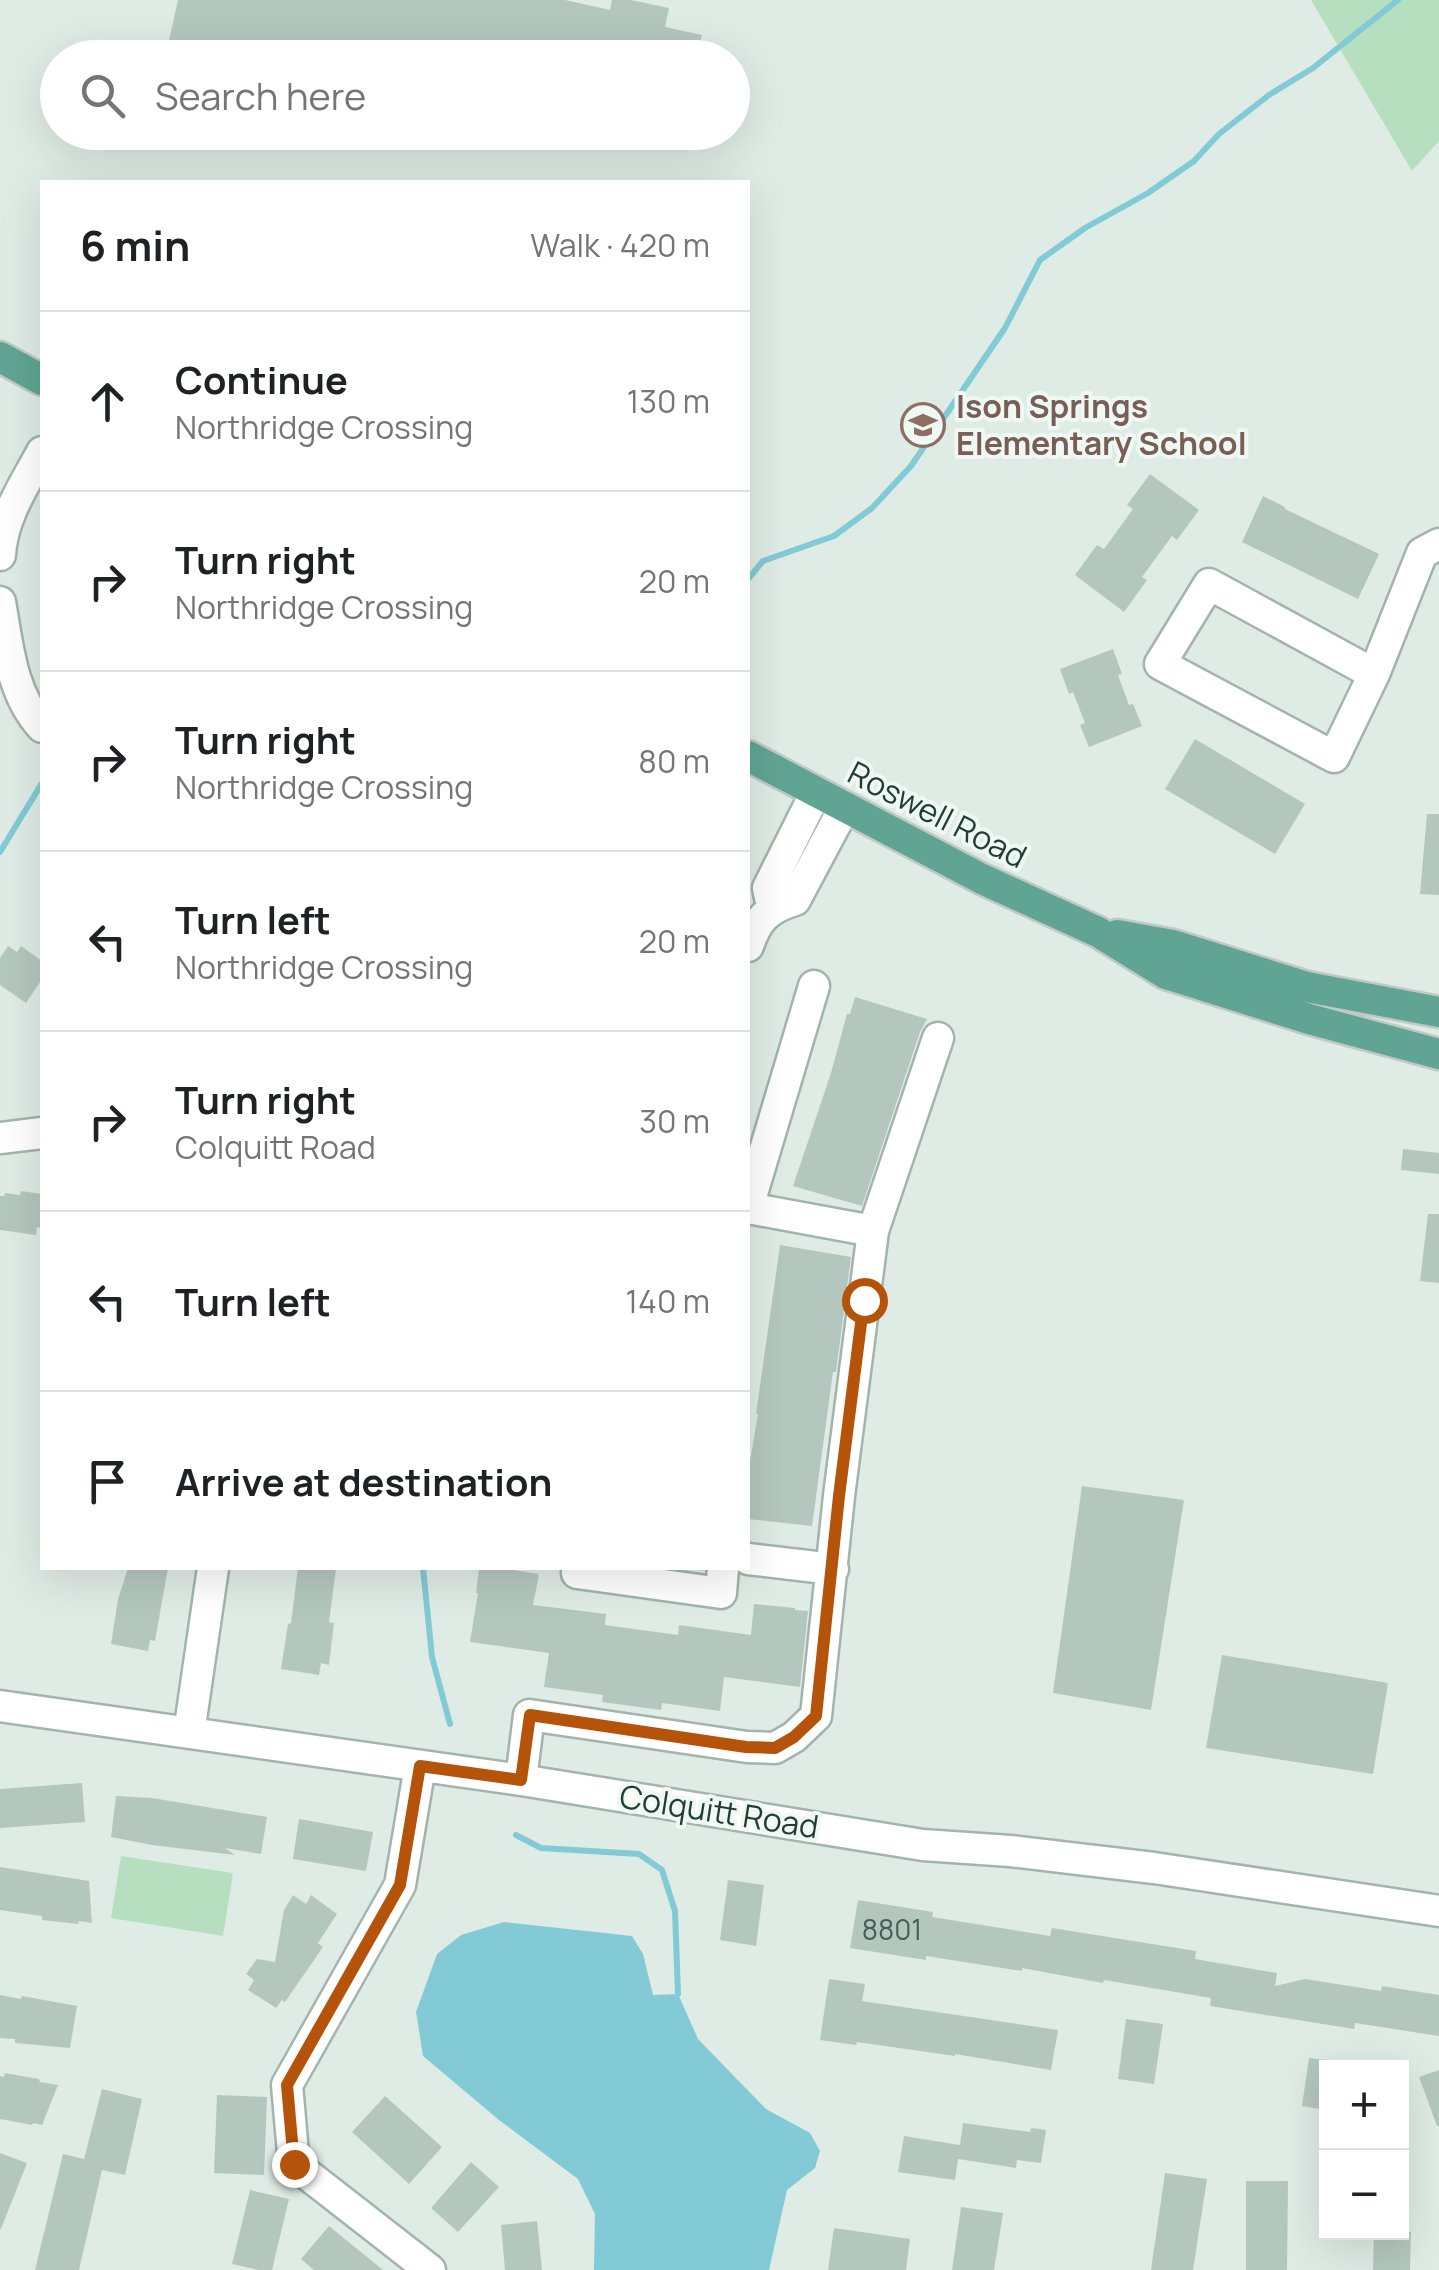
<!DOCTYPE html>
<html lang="en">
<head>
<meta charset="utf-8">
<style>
	:root { --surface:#fff; --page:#f6f6f6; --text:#202124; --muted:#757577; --line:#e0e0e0 }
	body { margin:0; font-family:Manrope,sans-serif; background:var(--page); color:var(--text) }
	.controls { position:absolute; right:30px; bottom:30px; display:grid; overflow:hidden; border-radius:0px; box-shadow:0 10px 40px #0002 }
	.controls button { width:90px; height:90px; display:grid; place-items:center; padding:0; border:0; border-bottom:2px solid var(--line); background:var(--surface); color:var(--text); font:50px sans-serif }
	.stop { position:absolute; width:30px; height:30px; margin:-22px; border:8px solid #b45309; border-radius:50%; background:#fff }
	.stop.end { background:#b45309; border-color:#fff; box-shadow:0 2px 10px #0008 }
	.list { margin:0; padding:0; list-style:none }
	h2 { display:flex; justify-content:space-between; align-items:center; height:130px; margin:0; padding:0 40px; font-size:42px }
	h2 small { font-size:32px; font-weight:400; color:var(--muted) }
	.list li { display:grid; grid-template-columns:65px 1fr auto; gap:30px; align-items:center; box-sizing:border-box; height:180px; padding:0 40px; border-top:2px solid var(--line) }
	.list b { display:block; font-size:38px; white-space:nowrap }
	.list p { margin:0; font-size:32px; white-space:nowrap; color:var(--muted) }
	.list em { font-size:32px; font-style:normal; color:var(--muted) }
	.icon { flex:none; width:55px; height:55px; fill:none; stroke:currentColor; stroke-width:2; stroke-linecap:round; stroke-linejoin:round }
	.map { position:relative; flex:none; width:1439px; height:2270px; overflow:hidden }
	.search { position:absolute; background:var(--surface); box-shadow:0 10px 40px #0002; left:40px; top:40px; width:710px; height:110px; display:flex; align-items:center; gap:25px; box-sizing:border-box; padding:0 35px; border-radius:55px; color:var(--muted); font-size:38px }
	.panel { position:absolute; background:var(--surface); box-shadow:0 10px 40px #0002; left:40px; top:180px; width:710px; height:1390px; border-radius:0px }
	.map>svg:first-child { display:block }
	.green { fill:#b6dfc0 }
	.water { fill:#82cad6 }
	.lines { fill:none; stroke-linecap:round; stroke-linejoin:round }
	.stream { stroke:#82cad6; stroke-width:6 }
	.building { fill:#b4c7bf }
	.minor-casing { stroke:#a2b4ad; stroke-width:35 }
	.major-casing { stroke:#c0c9c6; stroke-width:35 }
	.minor { stroke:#fff; stroke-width:30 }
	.major { stroke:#60a593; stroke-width:30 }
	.route { stroke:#b45309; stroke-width:12 }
	.labels { text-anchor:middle; stroke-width:8; stroke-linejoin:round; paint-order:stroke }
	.number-label { font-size:28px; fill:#446058 }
	.education-label { font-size:32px; font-weight:bold; fill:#785e54; stroke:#f0f8f4; text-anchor:start }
	.street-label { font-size:32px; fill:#1f3d35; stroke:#f0f8f4 }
</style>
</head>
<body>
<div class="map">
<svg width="1439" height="2270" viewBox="0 0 1439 2270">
	<rect width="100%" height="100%" fill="#dfece6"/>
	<path class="green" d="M1311,0H1439V141L1412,171Z
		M121,1856L233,1873L223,1936L111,1918Z"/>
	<path class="water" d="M504,1922L632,1936L643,1954L653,1995L678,1994L698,2039L766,2109L810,2133L820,2151L815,2168L787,2190L769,2270H594L595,2214L578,2179L499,2120L423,2056L416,2012L437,1954L461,1935Z"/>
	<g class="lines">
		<path class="stream" d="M748,579L763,561L834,536L872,508L911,466L1005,328L1040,260L1085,228L1148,193L1194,161L1219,134L1269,95L1313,68L1398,0
			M0,852L42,783
			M423,1568L432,1657L450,1724
			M516,1835L541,1848L639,1854L662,1870L675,1911L678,1994"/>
	</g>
	<path class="building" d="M178,0H565L610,10L612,0H631L669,8L665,27L702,35L696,58H176L179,42L169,40Z
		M1150,474L1199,510L1177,540L1172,536L1142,577L1147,580L1124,612L1075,575L1097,545L1104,549L1133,509L1127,505Z
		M1263,496L1285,507V509L1379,554L1358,599L1242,542Z
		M1113,649L1122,674L1118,675L1129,705L1133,704L1142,726L1089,747L1080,725L1085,723L1073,692L1069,694L1060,669Z
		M1195,739L1305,804L1275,854L1165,789Z
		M1427,814H1439V895L1420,894Z
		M8,946L17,952L21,946L42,961V979L26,1003L0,985V958Z
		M855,997L927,1019L920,1032L862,1206L793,1186L831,1073L847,1014H850Z
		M1403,1149L1439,1153V1174L1401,1170Z
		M21,1191L42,1194V1228L37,1227L36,1235L0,1230V1196H4L5,1193L20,1195Z
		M1428,1214H1439V1283L1420,1281Z
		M780,1245L851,1257L836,1372H833L812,1526L748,1519L749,1468L758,1414H756Z
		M1082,1486L1184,1500L1151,1710L1053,1693Z
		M128,1568H168L155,1641L150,1640L148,1651L111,1644L118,1599Z
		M298,1568H336L329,1622L334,1623L329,1665L321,1663L319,1675L281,1669L288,1624L291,1623Z
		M479,1568H499L539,1574L533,1605L606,1614L605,1625L678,1635L679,1625L751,1635L754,1604L795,1608V1610L808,1611L800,1687L724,1677L720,1711L662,1703L661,1710L602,1702L603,1695L544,1687L549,1653L470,1642L478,1593H476Z
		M1222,1655L1388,1683L1373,1774L1206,1748Z
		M82,1783L85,1822L0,1828V1789Z
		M116,1796L152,1798L267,1817L261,1854L225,1848L235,1855L152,1845L111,1837Z
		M299,1819L373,1832L366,1871L293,1859Z
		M0,1867L89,1881L92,1923L79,1921L78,1924L42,1920V1916L0,1910Z
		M728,1880L764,1885L756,1946L720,1940Z
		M293,1895L306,1904L311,1895L337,1914L318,1943L323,1947L285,2002L282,2000L276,2008L248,1990L254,1980L246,1974L257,1959L275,1962L284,1910Z
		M858,1900L933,1912L932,1917L1050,1936L1052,1928L1196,1951L1195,1959L1277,1973L1275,1986L1305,1979L1381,1991L1382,1986L1439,1995V2036L1355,2023L1354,2029L1210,2006L1211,1998L1104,1980L1103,1983L1022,1968V1971L926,1956V1960L850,1948Z
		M829,1979L865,1984L862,2001L1058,2030L1051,2070L955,2054V2056L857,2042L856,2045L820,2040Z
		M0,1995L21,1999L22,1996L77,2006L70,2048L15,2043V2039L0,2038Z
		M1126,2019L1163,2024L1154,2084L1118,2079Z
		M1309,2058L1326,2060V2110L1302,2106Z
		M1439,2070V2126H1437L1419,2077Z
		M5,2073L39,2079L40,2082L58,2085L42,2125L33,2123L32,2125L0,2119V2076L4,2077Z
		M102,2089L142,2099L125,2175L102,2170L79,2270H35L63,2154L84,2159Z
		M217,2095L267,2097L264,2175L214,2173Z
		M385,2096L442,2147L409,2184L352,2132Z
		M963,2123L1030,2132L1031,2128L1046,2130L1041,2163L1017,2160L1016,2168L958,2159L955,2180L898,2172L904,2136L960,2145Z
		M0,2153L27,2163L1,2229L0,2228Z
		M471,2162L499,2187L458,2232L431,2208Z
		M1165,2173L1207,2179L1193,2270H1151Z
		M1246,2181H1288L1287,2270H1246Z
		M250,2190L289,2199L272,2270H258L232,2264Z
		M961,2207L1003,2213L994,2270H952Z
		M537,2221L542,2270H505L501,2225Z
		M329,2226L383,2270H314L301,2259Z
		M834,2228L910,2239L906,2270H828Z
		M1374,2232H1411L1410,2270H1373Z"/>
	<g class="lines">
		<g class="minor-casing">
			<path id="minor" d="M0,555C2,517 25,484 42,452
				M0,602C8,646 11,693 42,727
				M1374,674L1209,584L1160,664L1334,757L1374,674L1422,553L1439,544
				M772,907L768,888L816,792
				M748,946C757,919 768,908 795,900L844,808
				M0,1138L42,1133
				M748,1207L814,986
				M873,1231L938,1038
				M748,1559L833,1569
				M578,1568L577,1573L721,1593L723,1568
				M0,1706L521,1780L923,1845L1010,1851L1154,1868L1439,1911
				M189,1733L213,1568
				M420,1766L400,1885L287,2085L294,2164L430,2270
				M521,1780L529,1715L747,1747L775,1748L794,1737L816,1716L839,1496L873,1231L748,1208"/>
		</g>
		<g class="major-casing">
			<path id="major" d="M0,357L42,380
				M748,756L982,879L1098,932L1166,974L1309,1019L1439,1054
				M1117,935L1173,945L1307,987L1439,1012"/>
		</g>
		<use href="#minor" class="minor"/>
		<use href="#major" class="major"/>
	</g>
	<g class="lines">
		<path class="route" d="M294,2164L287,2085L400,1885L420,1766L521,1780L530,1715L746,1747L775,1748L794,1737L816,1716L839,1496L864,1300"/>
	</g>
	<defs>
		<g id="school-ring" transform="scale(2.25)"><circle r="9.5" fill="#f0f8f4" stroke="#8d6e63" stroke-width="1.5"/><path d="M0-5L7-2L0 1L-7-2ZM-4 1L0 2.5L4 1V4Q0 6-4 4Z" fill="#8d6e63"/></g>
	</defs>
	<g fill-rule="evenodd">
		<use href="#school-ring" x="923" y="425"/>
	</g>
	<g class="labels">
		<g class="number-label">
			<text x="892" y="1940">8801</text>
		</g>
		<g class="education-label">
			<text x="956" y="418">Ison Springs<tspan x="956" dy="37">Elementary School</tspan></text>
		</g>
		<g class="street-label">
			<text transform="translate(937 815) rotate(27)" y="11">Roswell Road</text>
			<text transform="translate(719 1812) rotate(9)" y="11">Colquitt Road</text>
		</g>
	</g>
</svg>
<div class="controls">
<button>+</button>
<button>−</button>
</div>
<div class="stop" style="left:864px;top:1300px"></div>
<div class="stop end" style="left:294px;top:2164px"></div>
<div class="search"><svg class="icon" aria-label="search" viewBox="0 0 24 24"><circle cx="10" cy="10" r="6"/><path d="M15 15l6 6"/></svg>Search here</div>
<section class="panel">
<h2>6 min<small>Walk · 420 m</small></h2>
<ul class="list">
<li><svg class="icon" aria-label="ahead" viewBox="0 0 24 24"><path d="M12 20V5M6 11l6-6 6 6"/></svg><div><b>Continue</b><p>Northridge Crossing</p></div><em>130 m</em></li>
<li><svg class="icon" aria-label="right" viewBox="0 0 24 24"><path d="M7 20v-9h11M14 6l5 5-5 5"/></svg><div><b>Turn right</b><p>Northridge Crossing</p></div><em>20 m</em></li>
<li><svg class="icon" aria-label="right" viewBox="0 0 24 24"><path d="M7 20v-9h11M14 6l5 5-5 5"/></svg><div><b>Turn right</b><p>Northridge Crossing</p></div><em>80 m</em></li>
<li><svg class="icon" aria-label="left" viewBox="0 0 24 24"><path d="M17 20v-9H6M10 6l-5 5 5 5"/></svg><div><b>Turn left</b><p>Northridge Crossing</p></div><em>20 m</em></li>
<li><svg class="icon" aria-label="right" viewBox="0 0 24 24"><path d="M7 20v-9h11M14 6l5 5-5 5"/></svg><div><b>Turn right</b><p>Colquitt Road</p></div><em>30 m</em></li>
<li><svg class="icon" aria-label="left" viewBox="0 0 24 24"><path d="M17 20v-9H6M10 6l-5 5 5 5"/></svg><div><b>Turn left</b></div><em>140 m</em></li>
<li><svg class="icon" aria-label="arrive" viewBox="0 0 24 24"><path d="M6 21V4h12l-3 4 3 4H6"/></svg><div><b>Arrive at destination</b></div></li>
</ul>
</section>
</div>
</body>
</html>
